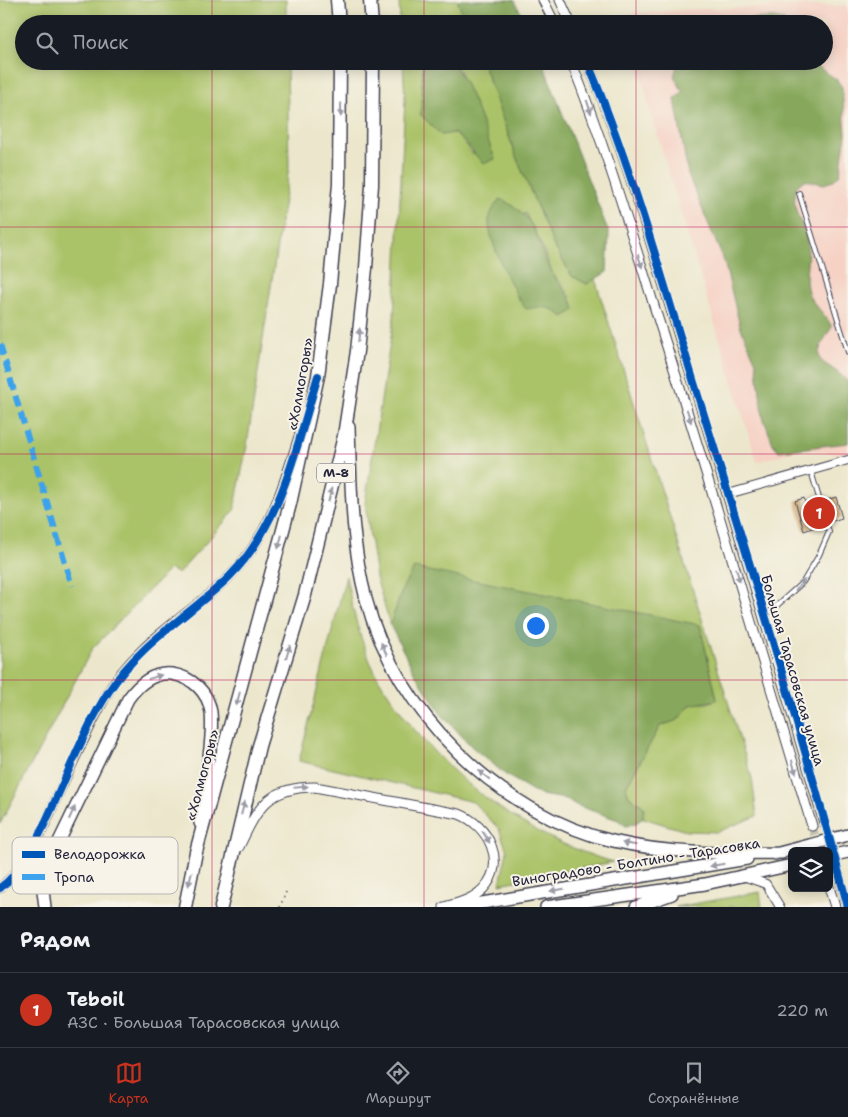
<!DOCTYPE html>
<html lang="ru">
<head>
<meta charset="utf-8">
<style>
	:root { --surface:#171b24; --page:#20242c; --text:#f1f3f6; --muted:#9ea1a6; --line:#363941; --accent:#c8321e }
	body { margin:0; font-family:"Shantell Sans",sans-serif; background:var(--page); color:var(--text) }
	.controls { position:absolute; right:15px; bottom:15px; display:grid; overflow:hidden; border-radius:8px; box-shadow:0 2px 12px #0003 }
	.controls button { width:45px; height:45px; display:grid; place-items:center; padding:0; border:0; border-bottom:1px solid var(--line); background:var(--surface); color:var(--text); font:25px sans-serif }
	.you { position:absolute; left:535px; top:625px; width:18px; height:18px; margin:-12px; border:4px solid #fff; border-radius:50%; background:#1a73e8; box-shadow:0 0 0 8px #1a73e833 }
	.badge { display:grid; place-items:center; width:32px; height:32px; border-radius:50%; background:var(--accent); color:#fff; font-size:16px; font-weight:700 }
	.pin { position:absolute; translate:-50% -50%; border:2px solid #fff; box-shadow:0 1px 5px #0006 }
	.list { margin:0; padding:0; list-style:none }
	h2 { display:flex; justify-content:space-between; align-items:center; height:65px; margin:0; padding:0 20px; font-size:21px }
	h2 small { font-size:16px; font-weight:400; color:var(--muted) }
	.list li { display:grid; grid-template-columns:32px 1fr auto; gap:15px; align-items:center; box-sizing:border-box; height:75px; padding:0 20px; border-top:1px solid var(--line) }
	.list b { display:block; font-size:19px; white-space:nowrap }
	.list p { margin:0; font-size:16px; white-space:nowrap; color:var(--muted) }
	.list em { font-size:16px; font-style:normal; color:var(--muted) }
	.icon { flex:none; width:28px; height:28px; fill:none; stroke:currentColor; stroke-width:2; stroke-linecap:round; stroke-linejoin:round }
	.map { position:relative; flex:none; width:848px; height:907px; overflow:hidden }
	.search { position:absolute; background:var(--surface); box-shadow:0 2px 12px #0003; left:15px; right:15px; top:15px; height:55px; display:flex; align-items:center; gap:12px; box-sizing:border-box; padding:0 18px; border-radius:28px; color:var(--muted); font-size:19px }
	.sheet { height:140px; background:var(--surface) }
	nav { display:flex; justify-content:space-around; align-items:center; box-sizing:border-box; height:70px; border-top:1px solid var(--line); background:var(--surface); font-size:14px; color:var(--muted) }
	nav a { display:grid; justify-items:center; gap:2px }
	nav .on { color:var(--accent) }
	.map>svg:first-child { display:block }
	.built { fill:#f6d2c5 }
	.green { fill:#aac267; stroke:#667251; fill-rule:evenodd }
	.forest { fill:#87a85c; stroke:#54654c }
	.building { fill:#cda368 }
	.lines { fill:none; stroke-linecap:round; stroke-linejoin:round }
	.tertiary-tunnel { stroke:#c4c0af; stroke-width:9; stroke-dasharray:9 4.5; stroke-linecap:butt }
	.service-casing { stroke:#404051; stroke-width:6 }
	.minor-casing { stroke:#404051; stroke-width:10 }
	.tertiary-casing { stroke:#404051; stroke-width:11 }
	.primary-casing { stroke:#404051; stroke-width:14 }
	.trunk-casing { stroke:#404051; stroke-width:15 }
	.path { stroke:#404051; stroke-width:2; stroke-dasharray:1 4; stroke-linecap:butt }
	.service { stroke:#fff; stroke-width:4 }
	.minor { stroke:#fff; stroke-width:8 }
	.tertiary { stroke:#fff; stroke-width:9 }
	.primary { stroke:#fff; stroke-width:11 }
	.trunk { stroke:#fff; stroke-width:12 }
	.quiet { stroke:#3ea2ec; stroke-width:6; stroke-dasharray:12 6; stroke-linecap:butt }
	.cycleway-casing { stroke:#f7f3e8; stroke-width:11 }
	.cycleway { stroke:#0057b8; stroke-width:8 }
	.oneway { fill:#9c9ca7 }
	.grid { fill:none; stroke:#c2185b; stroke-width:1; stroke-opacity:0.55 }
	.labels { text-anchor:middle; stroke-width:4; stroke-linejoin:round; paint-order:stroke }
	.shield { fill:#f7f3e8; stroke:#62616f; stroke-width:1 }
	.shield-label { font-size:12px; font-weight:bold; fill:#22223b }
	.street-label { font-size:14px; fill:#22223b; stroke:#f7f3e8 }
	.key { fill:#f7f3e8; stroke:#b7b4b4; stroke-width:1 }
	.key-label { font-size:14px; fill:#22223b }
</style>
</head>
<body>
<div class="map">
<svg width="848" height="907" viewBox="0 0 848 907">
	<rect width="100%" height="100%" fill="#f7f3e8"/>
	<filter id="ink" filterUnits="userSpaceOnUse"><feTurbulence type="fractalNoise" baseFrequency=".02" numOctaves="2"/><feDisplacementMap in="SourceGraphic" scale="10" xChannelSelector="R" yChannelSelector="G"/><feConvolveMatrix kernelMatrix="1 2 1 2 8 2 1 2 1" color-interpolation-filters="sRGB"/></filter>
	<filter id="wash" filterUnits="userSpaceOnUse"><feTurbulence type="fractalNoise" baseFrequency=".0096" numOctaves="4" result="noise"/><feDisplacementMap in="SourceGraphic" scale="20" xChannelSelector="R" yChannelSelector="G"/><feGaussianBlur stdDeviation="1.12" result="paint"/><feColorMatrix in="noise" values="0 0 0 0 0 0 0 0 0 0 0 0 0 0 0 0 0 1.4 0 .05"/><feComposite in="paint" operator="in"/></filter>
	<g filter="url(#wash)">
		<rect width="100%" height="100%" fill="#ece7cc"/>
		<path class="built" d="M848,5V452L841,454L802,449L757,462L650,111L638,61H824V24H630L627,14L695,9Z"/>
		<path class="green" d="M0,0H286V24H24V61H287L289,167L247,445L234,511L178,574L170,569L92,649L0,824Z
			M399,0H457L467,24H432L423,16L422,24H400Z
			M403,61H423L421,115C433,129 439,126 453,133C462,138 467,146 473,155L461,73L451,61H482L517,159L554,246L572,276L587,284L595,279L752,778L757,816L717,832L686,831L643,818L644,807L629,796L626,787L660,726L678,720L690,705L699,703H708L717,699L700,625L404,585L390,625L376,577L365,503L394,317L405,100ZM525,213L539,239L553,274L571,297C546,312 545,309 518,299L514,286L506,273Z
			M346,576C352,608 360,641 374,670C379,681 387,692 394,702C445,777 525,837 613,862L500,884L507,851L499,829L473,802L299,761Z
			M760,892L762,907H676Z"/>
		<path class="forest" d="M457,0H514L527,24H467Z
			M774,18L783,20L786,24H709C713,21 764,18 774,18Z
			M423,61H451C473,90 482,125 495,159L483,164L465,142L454,133L441,135L421,115Z
			M482,61H542L609,233L607,272L587,284L572,276L554,246L517,159Z
			M690,61H810L837,80L842,87L846,134L840,174L833,181L824,184L804,180L797,186C789,210 803,220 807,241C810,257 804,273 807,288C809,303 826,313 832,327C804,369 827,357 848,382V443L779,451L773,444L763,417L756,362L740,326L724,261L688,175L675,99L683,92L674,76L677,67Z
			M500,199C541,217 534,242 553,274C561,288 571,295 575,310L563,317C551,306 542,306 526,309C515,296 486,237 489,219C491,211 495,205 500,199Z
			M414,568L700,625L717,700L690,705L678,720L660,726L626,787L629,796L644,807L643,818L636,823L626,826L618,820L576,805L566,799L540,795L506,775L472,747L441,714L415,674L390,625L404,585Z"/>
		<g id="blocks">
			<path class="building" d="M836,497L842,518L830,522L824,501Z
				M804,498L807,509L817,506L823,524L804,531L795,501Z"/>
		</g>
	</g>
	<g filter="url(#ink)">
		<use href="#blocks" fill-opacity="0" stroke="#404051" stroke-width="1"/>
		<g class="lines">
			<path class="tertiary-tunnel" d="M824,823L838,871
				M812,826L819,851"/>
			<g class="service-casing">
				<path id="service" d="M799,193L848,352
					M764,617L803,582L819,555L829,532L811,471"/>
			</g>
			<g class="minor-casing">
				<path id="minor" d="M728,494L848,460
					M746,877L766,884L780,907"/>
			</g>
			<g class="tertiary-casing">
				<path id="tertiary" d="M543,0L555,24
					M560,0L571,24
					M571,61C606,148 633,239 661,328C714,494 762,660 812,826
					M587,61C626,155 654,253 683,350C732,507 778,665 824,823
					M239,847C258,807 268,787 315,787L459,814C488,825 508,863 483,889C472,900 458,903 444,907
					M838,871L848,907
					M829,887L835,907
					M0,888C29,865 42,831 56,799C72,764 88,728 107,694C136,643 189,616 229,577C269,537 284,485 300,433"/>
			</g>
			<g class="primary-casing">
				<path id="primary" d="M349,427C351,485 351,543 366,599C395,711 500,815 613,841C668,854 726,854 782,853
					M775,854L848,835
					M829,856L848,852
					M45,907L42,883L51,858L128,699C138,685 153,672 172,674C192,677 208,692 211,712C214,740 203,793 200,823
					M458,907L747,859
					M546,907L705,884L792,865
					M636,907L672,894"/>
			</g>
			<g class="trunk-casing">
				<path id="trunk" d="M337,0L339,24
					M370,0L372,24
					M185,907L196,852L290,504L318,376L330,284L339,184L340,61
					M221,907L259,746L305,595L344,436L357,351L366,268L372,185L373,61"/>
			</g>
			<path class="path" d="M129,906L130,907
				M280,907L286,892"/>
			<use href="#service" class="service"/>
			<use href="#minor" class="minor"/>
			<use href="#tertiary" class="tertiary"/>
			<use href="#primary" class="primary"/>
			<use href="#trunk" class="trunk"/>
			<path class="quiet" d="M0,344L72,586"/>
			<g class="cycleway-casing">
				<path id="cycleway" d="M587,61C633,170 664,286 699,399C751,567 803,737 848,907
					M0,888C26,868 38,838 51,810C69,771 86,726 109,691C140,643 189,616 229,577C282,524 297,444 318,376"/>
			</g>
			<use href="#cycleway" class="cycleway"/>
		</g>
		<defs><path id="oneway-solid" d="M-6-.8H1V-3.2L6.5 0L1 3.2V.8H-6Z" transform="scale(1.25)"/></defs>
		<g class="oneway">
			<use href="#oneway-solid" transform="translate(589 107) rotate(71)"/>
			<use href="#oneway-solid" transform="translate(341 110) rotate(91)"/>
			<use href="#oneway-solid" transform="translate(640 261) rotate(72)"/>
			<use href="#oneway-solid" transform="translate(359 335) rotate(-84)"/>
			<use href="#oneway-solid" transform="translate(689 416) rotate(72)"/>
			<use href="#oneway-solid" transform="translate(330 495) rotate(-77)"/>
			<use href="#oneway-solid" transform="translate(280 542) rotate(105)"/>
			<use href="#oneway-solid" transform="translate(738 575) rotate(74)"/>
			<use href="#oneway-solid" transform="translate(800 585) rotate(-49)"/>
			<use href="#oneway-solid" transform="translate(384 649) rotate(-114)"/>
			<use href="#oneway-solid" transform="translate(288 652) rotate(-74)"/>
			<use href="#oneway-solid" transform="translate(155 677) rotate(-18)"/>
			<use href="#oneway-solid" transform="translate(238 699) rotate(105)"/>
			<use href="#oneway-solid" transform="translate(794 767) rotate(73)"/>
			<use href="#oneway-solid" transform="translate(484 775) rotate(-142)"/>
			<use href="#oneway-solid" transform="translate(301 787) rotate(-5)"/>
			<use href="#oneway-solid" transform="translate(243 808) rotate(-75)"/>
			<use href="#oneway-solid" transform="translate(72 813) rotate(-65)"/>
			<use href="#oneway-solid" transform="translate(486 837) rotate(58)"/>
			<use href="#oneway-solid" transform="translate(629 844) rotate(-171)"/>
			<use href="#oneway-solid" transform="translate(717 865) rotate(170)"/>
			<use href="#oneway-solid" transform="translate(190 879) rotate(103)"/>
			<use href="#oneway-solid" transform="translate(557 890) rotate(171)"/>
		</g>
	</g>
	<path class="grid" d="M212,0V24M424,0V24M636,0V24M212,61V907M424,61V907M636,61V907M0,227H848M0,454H848M0,680H848"/>
	<g class="labels">
		<rect class="shield" x="317" y="463.5" width="38" height="19" rx="4"/>
		<g class="shield-label">
			<text x="336" y="477">М-8</text>
		</g>
		<g class="street-label">
			<text transform="translate(300 384) rotate(-80)" y="5">«Холмогоры»</text>
			<text transform="translate(793 670) rotate(74)" y="5">Большая Тарасовская улица</text>
			<text transform="translate(202 775) rotate(-75)" y="5">«Холмогоры»</text>
			<text transform="translate(636 862) rotate(-9)" y="5">Виноградово - Болтино - Тарасовка</text>
		</g>
	</g>
	<rect x="12" y="837" width="166" height="57" rx="8" class="key"/>
	<rect x="22" y="851" width="23" height="7" fill="#0057b8"/>
	<rect x="22" y="874" width="23" height="6" fill="#3ea2ec"/>
	<g class="key-label">
		<text x="54" y="859">Велодорожка</text>
		<text x="54" y="882">Тропа</text>
	</g>
</svg>
<div class="controls">
<button><svg class="icon" aria-label="layers" viewBox="0 0 24 24"><path d="M12 4l9 5-9 5-9-5zM3 14l9 5 9-5"/></svg></button>
</div>
<div class="you"></div>
<div class="pin badge" style="left:819px;top:513px">1</div>
<div class="search"><svg class="icon" aria-label="search" viewBox="0 0 24 24"><circle cx="10" cy="10" r="6"/><path d="M15 15l6 6"/></svg>Поиск</div>
</div>
<section class="sheet">
<h2>Рядом<small></small></h2>
<ul class="list">
<li><span class="badge">1</span><div><b>Teboil</b><p>АЗС · Большая Тарасовская улица</p></div><em>220 m</em></li>
</ul>
</section>
<nav>
<a class="on"><svg class="icon" aria-label="map" viewBox="0 0 24 24"><path d="M3 6l6-2 6 2 6-2v14l-6 2-6-2-6 2zM9 4v14M15 6v14"/></svg>Карта</a>
<a><svg class="icon" aria-label="directions" viewBox="0 0 24 24"><path d="M12 3l9 9-9 9-9-9zM9 14v-3h6M13 9l2 2-2 2"/></svg>Маршрут</a>
<a><svg class="icon" aria-label="saved" viewBox="0 0 24 24"><path d="M7 4h10v16l-5-4-5 4z"/></svg>Сохранённые</a>
</nav>
</body>
</html>
